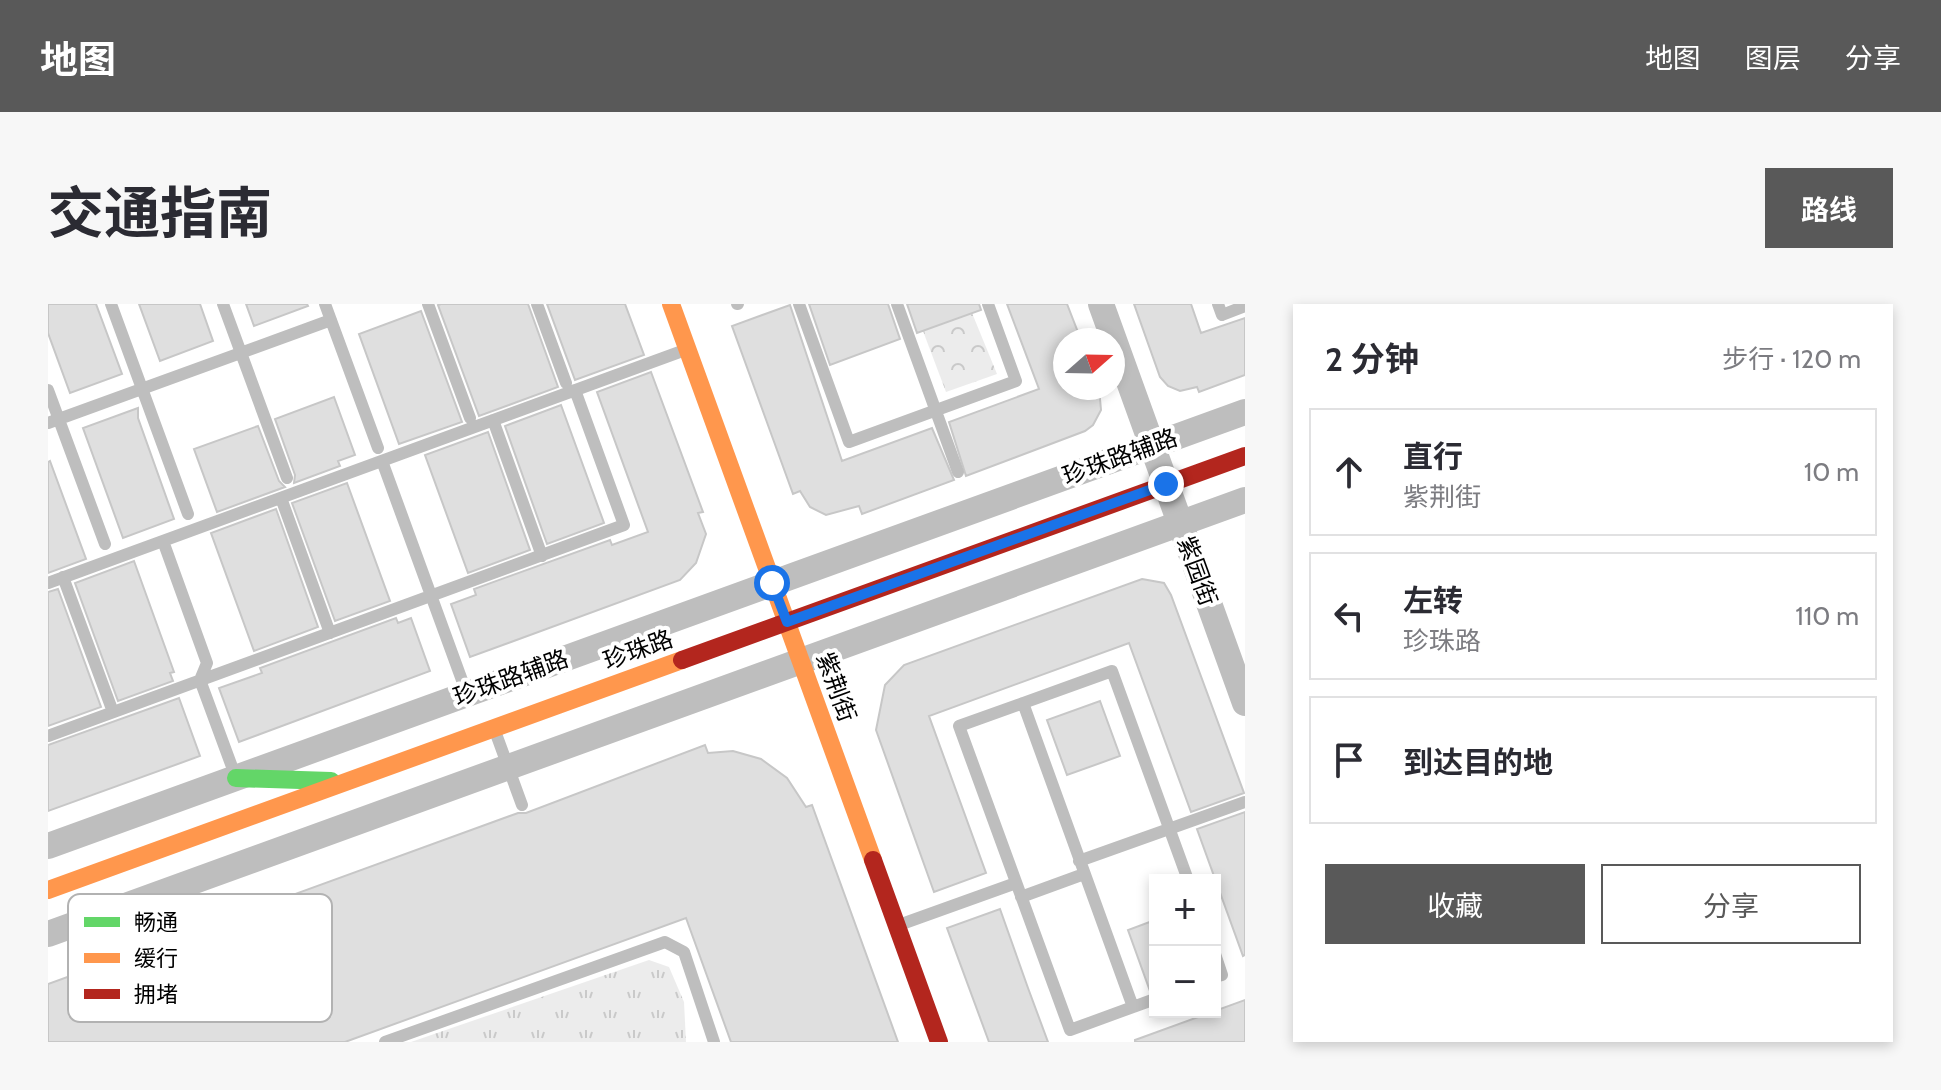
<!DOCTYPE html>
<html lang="zh">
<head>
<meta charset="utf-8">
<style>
	:root { --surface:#fff; --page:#f7f7f7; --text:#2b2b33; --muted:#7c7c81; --line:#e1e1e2; --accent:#595959 }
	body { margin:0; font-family:Cabin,"Noto Sans SC",sans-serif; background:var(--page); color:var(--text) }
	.controls { position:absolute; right:24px; bottom:24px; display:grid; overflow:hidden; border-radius:0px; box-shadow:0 4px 12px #0003 }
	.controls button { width:72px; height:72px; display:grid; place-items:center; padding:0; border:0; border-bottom:2px solid var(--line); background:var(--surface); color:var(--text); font:40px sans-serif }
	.compass { position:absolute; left:1005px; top:24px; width:72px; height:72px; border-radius:50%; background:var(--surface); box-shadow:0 4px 12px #0003; rotate:70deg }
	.stop { position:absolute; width:24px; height:24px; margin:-18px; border:6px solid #1a73e8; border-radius:50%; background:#fff }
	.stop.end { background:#1a73e8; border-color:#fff; box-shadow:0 2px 8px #0008 }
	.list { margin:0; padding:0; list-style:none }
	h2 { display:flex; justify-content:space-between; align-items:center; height:104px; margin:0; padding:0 32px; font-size:34px }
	h2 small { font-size:26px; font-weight:400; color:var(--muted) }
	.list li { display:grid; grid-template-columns:52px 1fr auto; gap:24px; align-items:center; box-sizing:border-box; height:128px; margin:0 16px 16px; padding:0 16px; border:2px solid var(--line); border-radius:0px }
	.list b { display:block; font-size:30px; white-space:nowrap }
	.list p { margin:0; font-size:26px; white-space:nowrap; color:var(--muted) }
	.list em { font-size:26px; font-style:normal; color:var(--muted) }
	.actions { display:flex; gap:16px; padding:24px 32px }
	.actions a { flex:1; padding:18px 0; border:2px solid var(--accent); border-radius:0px; text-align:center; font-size:28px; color:var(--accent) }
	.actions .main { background:var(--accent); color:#fff }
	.icon { flex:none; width:44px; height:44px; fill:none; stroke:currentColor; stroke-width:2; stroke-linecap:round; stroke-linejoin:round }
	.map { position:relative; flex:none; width:1197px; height:738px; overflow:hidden; border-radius:0px }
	header { display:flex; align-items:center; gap:48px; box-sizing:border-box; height:112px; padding:0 40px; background:var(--accent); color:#fff }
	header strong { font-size:38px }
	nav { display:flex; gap:44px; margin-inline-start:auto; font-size:28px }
	.intro { display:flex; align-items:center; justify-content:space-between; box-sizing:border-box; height:192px; padding:0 48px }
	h1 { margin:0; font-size:56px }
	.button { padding:20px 36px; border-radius:0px; background:var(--accent); color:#fff; font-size:28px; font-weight:700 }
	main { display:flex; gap:48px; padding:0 48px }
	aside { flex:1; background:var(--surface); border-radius:0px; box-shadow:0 4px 12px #0003 }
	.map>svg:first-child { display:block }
	.grass { fill:url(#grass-tufts) }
	.forest { fill:url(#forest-crowns) }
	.building { fill:#dfdfdf; stroke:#c7c7c7; stroke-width:2 }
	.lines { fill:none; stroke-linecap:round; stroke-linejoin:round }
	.lane { stroke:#bebebe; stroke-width:12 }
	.street { stroke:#bebebe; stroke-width:26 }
	.fast { stroke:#63d668; stroke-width:18 }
	.slow { stroke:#ff974d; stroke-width:18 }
	.jam { stroke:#b3261e; stroke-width:18 }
	.route { stroke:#1a73e8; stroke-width:10 }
	.labels { text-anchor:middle; stroke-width:8; stroke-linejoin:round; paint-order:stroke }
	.street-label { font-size:24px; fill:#000; stroke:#fff }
	.key { fill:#fff; stroke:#b2b2b2; stroke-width:2 }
	.key-label { font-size:22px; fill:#000 }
</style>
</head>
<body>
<header>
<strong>地图</strong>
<nav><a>地图</a><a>图层</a><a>分享</a></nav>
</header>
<div class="intro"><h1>交通指南</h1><a class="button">路线</a></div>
<main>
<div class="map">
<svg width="1197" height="738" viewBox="0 0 1197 738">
	<defs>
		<pattern id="grass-tufts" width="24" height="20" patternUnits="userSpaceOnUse" patternTransform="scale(2)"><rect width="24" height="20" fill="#ececec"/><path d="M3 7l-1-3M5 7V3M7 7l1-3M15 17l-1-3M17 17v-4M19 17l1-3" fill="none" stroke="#c9c9c9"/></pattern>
		<pattern id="forest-crowns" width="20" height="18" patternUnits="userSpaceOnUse" patternTransform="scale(2)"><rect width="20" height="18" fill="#ececec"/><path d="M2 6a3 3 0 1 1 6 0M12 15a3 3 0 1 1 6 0" fill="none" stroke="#c9c9c9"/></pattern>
	</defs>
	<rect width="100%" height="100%" fill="#fff"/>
	<path class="grass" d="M601,656L621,663L636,698L638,738H363Z"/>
	<path class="forest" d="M924,9L949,70L898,88L875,27Z"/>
	<path class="building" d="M0,0H48L74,70L22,89L0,29Z
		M91,0H152L165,37L112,57Z
		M198,0H259L260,2L206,22Z
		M393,0H480L510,83L431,112L390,1Z
		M499,0H577L596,51L527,76Z
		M761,0H840L852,35L782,61Z
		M859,0H931L933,6L869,29Z
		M959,0H1019L1033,36H1017V84H1051L1053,106L1045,121L1037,127L918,172L901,118L991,85Z
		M1086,0H1143L1153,29L1197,14V71L1151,88L1149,83L1132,87L1120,82L1112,73Z
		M742,1L794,157L884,124L906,176L814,210L811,202L778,211L762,203L752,187L745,190L684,22Z
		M373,7L414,118L351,140L311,30Z
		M603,68L655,208L650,209L658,230L648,259L632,276L422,353L403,300L428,291L426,285L562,236L564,241L600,228L549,88Z
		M286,93L307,151L290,157L292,162L246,179L247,171L227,115Z
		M513,101L556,219L499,240L457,122Z
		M90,104V114L126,215L75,234L35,124Z
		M210,122L231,177L237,183L169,208L146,145Z
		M440,128L482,246L420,269L377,151Z
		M2,157L38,255L0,269V158Z
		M299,179L342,297L287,317L244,199Z
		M228,205L270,323L206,347L163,229Z
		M86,257L126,368L122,369L125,377L70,397L27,279Z
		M1094,275L1116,279L1123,291L1196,489L1143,508L1081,339L881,412L938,569L886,588L828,426L837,381L856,361Z
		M10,285L53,403L0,422V288Z
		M348,314L350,319L363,314L382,367L191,438L171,384L214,369L212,364Z
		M131,394L152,452L0,507V441Z
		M1052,397L1072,452L1019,471L999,416Z
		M657,441L660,449L685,447L713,455L739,474L758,503L764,501L850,738H683L638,614L297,738H0V680L470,509H478Z
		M1197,508V651L1195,652L1149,525Z
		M952,605L980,684L1000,738H941L899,624Z
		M1107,616V686L1102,687L1080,626Z
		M1197,696V738H1087V736Z"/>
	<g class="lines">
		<path class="lane" d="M63,0L140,210
			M175,0L239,174
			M277,0L330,144
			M380,0L422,114
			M489,0L518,79
			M689,0H690
			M751,0L801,138L968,77L940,0
			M849,0L910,168
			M1170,0L1174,11L1197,2
			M0,86L57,240
			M445,116L494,252
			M0,119L283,16
			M334,157L419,390
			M233,194L282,329
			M115,237L159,359L152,376L187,471
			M15,273L65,408
			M0,279L637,46
			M975,399L1085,703
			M447,427L474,501
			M0,432L576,221L527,86
			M1031,557L1197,498
			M973,593L1036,570
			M851,621L968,579
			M1167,650L1174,671L1167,673
			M1107,695L1022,726L911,422L1064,367L1140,576
			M337,738L617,638L636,648L666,738"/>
		<path class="street" d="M1053,0L1197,399
			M0,542L1197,108
			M0,630L1197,196"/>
		<path class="fast" d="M188,474L283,477"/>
		<path class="slow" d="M623,0L825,556
			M0,586L634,356"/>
		<path class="jam" d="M634,356L1197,152
			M825,556L891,738"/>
	</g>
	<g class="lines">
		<path class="route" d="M724,279L739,318L1118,180"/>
	</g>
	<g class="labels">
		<g class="street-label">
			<text transform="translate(1072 153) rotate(-20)" y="8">珍珠路辅路</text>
			<text transform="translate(1149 267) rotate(70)" y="8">紫园街</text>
			<text transform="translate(590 346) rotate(-20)" y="8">珍珠路</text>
			<text transform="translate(463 374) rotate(-20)" y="8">珍珠路辅路</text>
			<text transform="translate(788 383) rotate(70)" y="8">紫荆街</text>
		</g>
	</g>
	<rect x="20" y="590" width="264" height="128" rx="12" class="key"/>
	<rect x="36" y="613" width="36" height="10" fill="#63d668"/>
	<rect x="36" y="649" width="36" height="10" fill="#ff974d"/>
	<rect x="36" y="685" width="36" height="10" fill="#b3261e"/>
	<g class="key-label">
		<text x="86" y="626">畅通</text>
		<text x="86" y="662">缓行</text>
		<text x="86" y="698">拥堵</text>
	</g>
</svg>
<div class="controls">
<button>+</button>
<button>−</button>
</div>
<svg class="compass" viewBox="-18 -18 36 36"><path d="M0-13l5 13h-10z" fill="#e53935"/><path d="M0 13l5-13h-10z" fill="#7c7c81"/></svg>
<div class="stop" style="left:724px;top:279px"></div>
<div class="stop end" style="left:1118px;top:180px"></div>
</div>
<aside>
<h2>2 分钟<small>步行 · 120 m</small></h2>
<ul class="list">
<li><svg class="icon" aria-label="ahead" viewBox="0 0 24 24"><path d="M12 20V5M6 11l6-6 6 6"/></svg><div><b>直行</b><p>紫荆街</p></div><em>10 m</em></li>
<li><svg class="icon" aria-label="left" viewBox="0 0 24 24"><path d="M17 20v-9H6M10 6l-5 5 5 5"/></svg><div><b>左转</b><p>珍珠路</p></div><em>110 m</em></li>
<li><svg class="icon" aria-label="arrive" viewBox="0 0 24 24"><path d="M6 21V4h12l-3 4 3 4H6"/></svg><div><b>到达目的地</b></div></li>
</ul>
<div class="actions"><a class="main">收藏</a><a>分享</a></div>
</aside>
</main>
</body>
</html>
